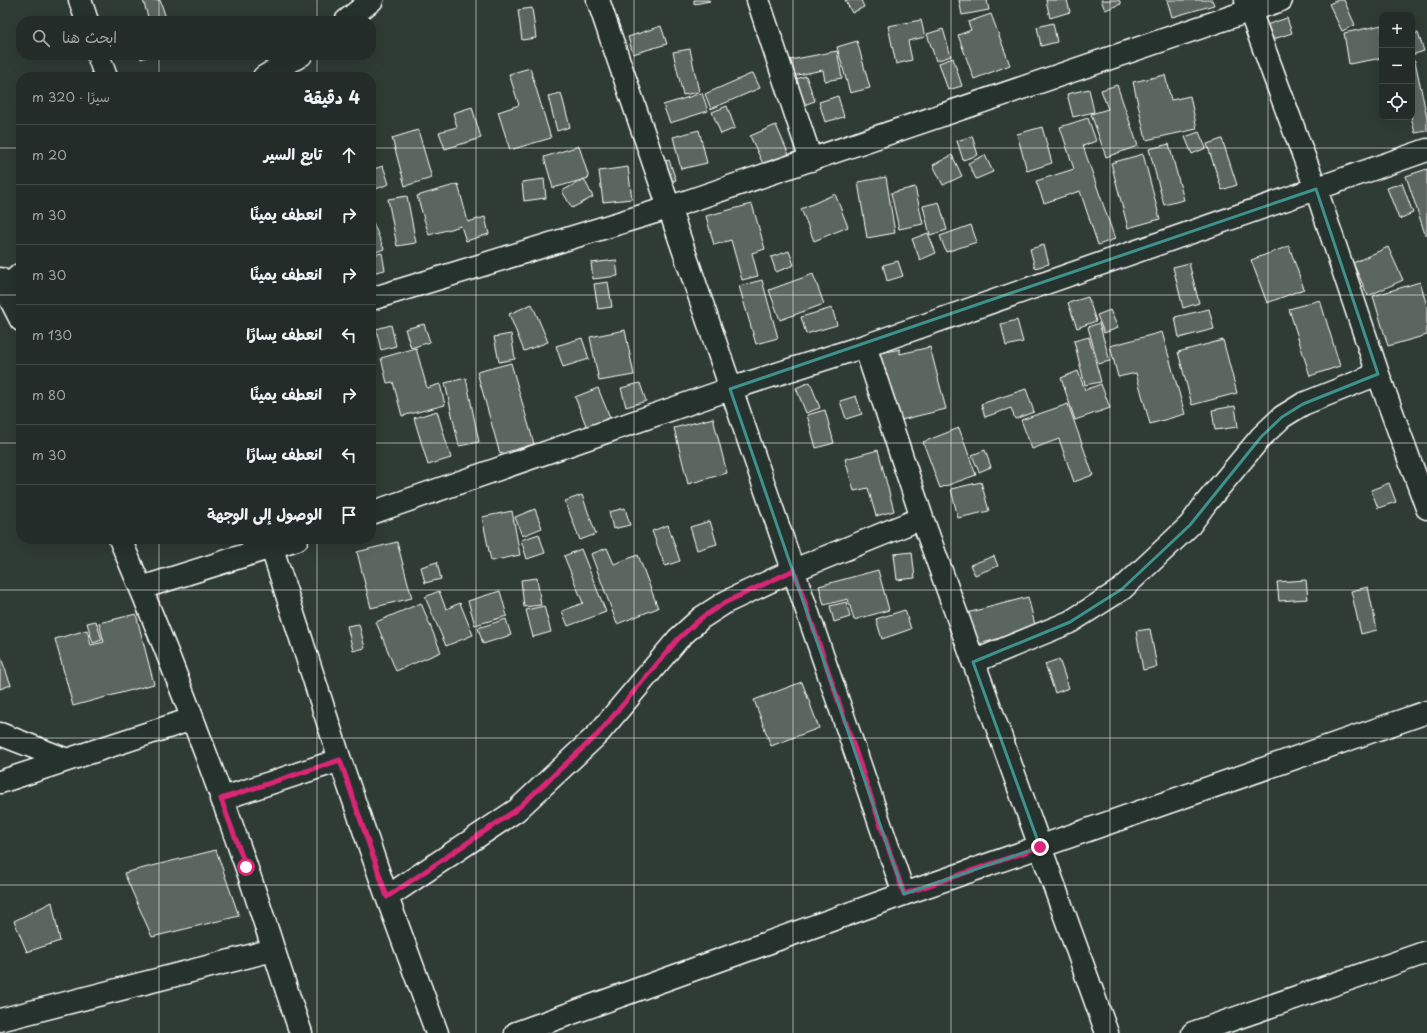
<!DOCTYPE html>
<html lang="ar">
<head>
<meta charset="utf-8">
<style>
	:root { --surface:#232c28; --page:#2f3834; --text:#f1f3f6; --muted:#a3a7a8; --line:#404845 }
	body { margin:0; font-family:"Playpen Sans","Playpen Sans Arabic",sans-serif; background:var(--page); color:var(--text); direction:rtl }
	.controls { position:absolute; right:12px; top:12px; display:grid; overflow:hidden; border-radius:8px; box-shadow:0 4px 16px #0002 }
	.controls button { width:36px; height:36px; display:grid; place-items:center; padding:0; border:0; border-bottom:1px solid var(--line); background:var(--surface); color:var(--text); font:20px sans-serif }
	.stop { position:absolute; width:12px; height:12px; margin:-9px; border:3px solid #db2777; border-radius:50%; background:#fff }
	.stop.end { background:#db2777; border-color:#fff; box-shadow:0 1px 4px #0008 }
	.list { margin:0; padding:0; list-style:none }
	h2 { display:flex; justify-content:space-between; align-items:center; height:52px; margin:0; padding:0 16px; font-size:17px }
	h2 small { font-size:13px; font-weight:400; color:var(--muted) }
	.list li { display:grid; grid-template-columns:26px 1fr auto; gap:12px; align-items:center; box-sizing:border-box; height:60px; padding:0 16px; border-top:1px solid var(--line) }
	.list b { display:block; font-size:15px; white-space:nowrap }
	.list em { font-size:13px; font-style:normal; color:var(--muted) }
	.icon { flex:none; width:22px; height:22px; fill:none; stroke:currentColor; stroke-width:2; stroke-linecap:round; stroke-linejoin:round }
	.map { position:relative; flex:none; width:1427px; height:1033px; overflow:hidden; direction:ltr }
	.search { position:absolute; background:var(--surface); box-shadow:0 4px 16px #0002; left:16px; top:16px; width:360px; height:44px; display:flex; align-items:center; gap:10px; box-sizing:border-box; padding:0 14px; border-radius:16px; color:var(--muted); font-size:15px }
	.panel { position:absolute; background:var(--surface); box-shadow:0 4px 16px #0002; left:16px; top:72px; width:360px; height:472px; border-radius:16px; direction:rtl }
	.map>svg:first-child { display:block }
	.building { fill:#5b6661; stroke:#fff }
	.lines { fill:none; stroke-linecap:round; stroke-linejoin:round }
	.minor-casing { stroke:#fff; stroke-width:25 }
	.tertiary-casing { stroke:#fff; stroke-width:25 }
	.minor { stroke:#26332d; stroke-width:22 }
	.tertiary { stroke:#26332d; stroke-width:22 }
	.route { stroke:#db2777; stroke-width:5 }
	.marked { fill:none; stroke:#3f918b; stroke-width:3; stroke-linejoin:round }
	.grid { fill:none; stroke:#fff; stroke-width:1; stroke-opacity:0.55 }
</style>
</head>
<body>
<div class="map">
<svg width="1427" height="1033" viewBox="0 0 1427 1033">
	<rect width="100%" height="100%" fill="#2f3b35"/>
	<filter id="ink" filterUnits="userSpaceOnUse"><feTurbulence type="fractalNoise" baseFrequency=".025" numOctaves="2"/><feDisplacementMap in="SourceGraphic" scale="8" xChannelSelector="R" yChannelSelector="G"/><feConvolveMatrix kernelMatrix="1 2 1 2 8 2 1 2 1" color-interpolation-filters="sRGB"/></filter>
	<g filter="url(#ink)">
		<path class="building" d="M143,0H160L167,21H135L148,17Z
			M694,0H709L710,1L694,4Z
			M845,0H861L864,7L852,13Z
			M959,0H987L989,10L962,15Z
			M1046,0H1067L1070,12L1050,18Z
			M1101,0H1119L1121,4L1105,10Z
			M1167,0H1212L1214,5L1172,17Z
			M1338,0H1344L1355,25L1342,31L1329,4Z
			M532,8L536,38L522,40L518,10Z
			M991,14L1010,65L974,79L958,35L971,30L968,22Z
			M1287,18L1292,33L1265,42L1260,27Z
			M921,20L925,37L908,41L912,60L896,64L888,26Z
			M1053,23L1057,42L1041,46L1037,27Z
			M1382,25V58L1349,64L1344,33Z
			M661,26L667,44L633,54L628,37Z
			M943,29L951,56L936,61L927,34Z
			M1418,33L1424,51L1412,55V34Z
			M857,41L870,88L850,93L837,47Z
			M690,49L699,92L683,95L673,52Z
			M837,51L842,78L825,81L823,70L793,76L790,60Z
			M140,55H152L141,59Z
			M953,58L962,86L948,90L939,63Z
			M1412,61H1415L1427,117V131L1415,133L1411,117Z
			M530,68L551,138L510,150L498,112L519,105L509,74Z
			M753,73L760,88L711,109L705,94Z
			M1165,75L1171,100L1190,96L1197,129L1146,140L1133,82Z
			M806,76L815,101L801,106L792,80Z
			M1117,85L1138,146L1106,157L1091,114L1108,109L1101,90Z
			M1089,89L1094,112L1073,117L1067,94Z
			M561,93L570,127L557,131L548,96Z
			M702,93L708,111L670,123L663,105Z
			M838,96L844,117L825,122L819,102Z
			M727,106L735,128L721,134L712,112Z
			M472,107L481,138L445,149L439,132L457,127L453,113Z
			M1088,118L1096,141L1083,146L1115,239L1098,245L1080,191L1044,203L1036,181L1074,169L1060,127Z
			M776,125L789,155L764,166L750,136Z
			M1042,127L1052,163L1027,171L1017,134Z
			M418,130L432,178L405,186L392,138Z
			M699,130L707,163L681,169L673,137Z
			M1199,132L1206,148L1192,154L1185,137Z
			M972,136L978,155L963,160L957,141Z
			M1222,139L1237,185L1222,190L1207,144Z
			M1169,144L1184,200L1164,205L1149,149Z
			M579,146L589,178L553,188L544,157Z
			M1143,154L1160,219L1128,228L1111,163Z
			M952,155L962,176L943,185L933,165Z
			M985,155L993,172L976,179L968,163Z
			M669,160L676,180L663,184L656,164Z
			M383,166L389,184L371,191V170Z
			M628,167L632,199L603,202L599,171Z
			M1427,169V234H1425L1406,176Z
			M886,177L895,233L867,238L858,182Z
			M544,179L546,198L524,201L522,182Z
			M584,179L593,197L572,208L562,191Z
			M1402,183L1413,213L1399,219L1387,188Z
			M458,184L468,222L485,217L489,234L466,241L461,226L429,235L417,196Z
			M915,187L923,224L899,229L891,193Z
			M835,194L848,227L814,241L801,209Z
			M407,196L416,243L397,246L388,199Z
			M939,202L947,230L930,235L923,206Z
			M752,204L765,249L752,253L758,276L742,280L731,240L714,245L706,216Z
			M372,220L384,249L371,254V221Z
			M971,225L977,242L946,252L940,236Z
			M928,233L936,253L920,260L912,239Z
			M1044,245L1049,264L1035,268L1030,249Z
			M1289,246L1304,289L1267,303L1251,260Z
			M1388,247L1403,280L1368,296L1353,263Z
			M789,251L794,265L776,272L771,257Z
			M382,253L385,270L372,273L371,255Z
			M616,260L618,276L593,279L591,263Z
			M898,261L903,276L887,281L883,265Z
			M1189,263L1199,303L1183,308L1173,267Z
			M813,274L824,304L780,320L769,290Z
			M762,280L778,338L756,344L739,286Z
			M608,282L612,307L598,309L594,284Z
			M1420,282L1427,306V335L1388,346L1373,296Z
			M1088,297L1096,321L1077,328L1068,303Z
			M1320,300L1340,366L1310,376L1289,309Z
			M532,304L548,342L524,351L509,314Z
			M832,308L837,325L806,334L801,317Z
			M1209,309L1214,329L1179,338L1175,317Z
			M1110,310L1118,328L1104,333L1097,315Z
			M1017,320L1023,342L1006,346L1001,324Z
			M1099,323L1110,361L1098,364L1088,327Z
			M424,324L430,342L411,348L405,329Z
			M391,325L396,346L381,350L376,329Z
			M625,330L634,375L599,381L590,337Z
			M1162,332L1185,414L1150,424L1136,373L1118,377L1110,346Z
			M511,334L515,359L499,362L494,337Z
			M1089,337L1101,382L1085,385L1074,341Z
			M582,338L589,359L563,367L556,346Z
			M1223,340L1237,393L1192,405L1178,352Z
			M930,347L946,409L897,421L880,353L900,349V354Z
			M416,348L427,388L440,384L445,405L402,416L393,382L387,383L381,358Z
			M511,363L534,444L500,454L477,372Z
			M1078,371L1085,390L1101,384L1110,408L1075,420L1061,378Z
			M466,378L479,442L459,446L445,383Z
			M810,382L820,408L806,413L796,388Z
			M640,383L646,401L626,407L621,388Z
			M598,388L611,420L587,428L575,397Z
			M1026,389L1034,412L1015,419L1011,408L985,417L981,404Z
			M856,396L862,414L846,419L840,401Z
			M1068,404L1093,475L1074,482L1059,439L1032,449L1021,420Z
			M1235,406L1238,427L1215,430L1212,410Z
			M825,410L834,443L816,448L807,415Z
			M437,411L451,458L428,465L414,418Z
			M713,418L727,473L688,484L674,428Z
			M959,428L976,475L940,488L923,442Z
			M878,450L894,511L876,516L868,488L854,491L845,459Z
			M985,450L991,467L979,472L972,455Z
			M981,482L989,511L958,518L951,489Z
			M1389,483L1396,502L1378,508L1371,490Z
			M582,495L596,534L580,540L565,501Z
			M625,508L630,525L613,529L609,512Z
			M535,509L542,528L522,536L515,517Z
			M512,511L520,555L491,561L482,517Z
			M710,521L717,544L697,550L690,527Z
			M668,525L680,561L665,566L652,531Z
			M539,534L545,553L527,559L521,540Z
			M397,542L412,598L371,608L357,552Z
			M607,548L614,564L638,555L658,608L617,624L591,554Z
			M581,549L606,612L568,626L562,611L583,603L564,556Z
			M912,552L915,578L897,580L894,554Z
			M994,556L998,566L975,575L970,565Z
			M437,562L441,579L425,583L421,567Z
			M878,570L889,610L854,620L848,599L824,605L819,586Z
			M537,578L541,605L524,607L521,580Z
			M1306,580L1308,599L1279,601L1277,582Z
			M1368,587L1377,630L1361,634L1351,591Z
			M439,591L446,609L460,603L473,635L446,646L425,597Z
			M500,591L507,616L475,625L468,601Z
			M1028,597L1036,629L975,645L967,613Z
			M846,602L850,617L834,622L830,606Z
			M421,603L441,652L396,671L376,622Z
			M544,606L551,632L533,637L526,610Z
			M905,610L911,629L882,639L876,619Z
			M136,614L154,684L73,706L55,639L87,630L91,645L104,642L99,623Z
			M506,619L511,635L483,644L478,628Z
			M96,621L102,640L93,643L87,623Z
			M359,624L365,648L353,651L347,626Z
			M1150,629L1157,667L1143,670L1136,631Z
			M0,655L11,685L0,689Z
			M1059,659L1069,688L1055,693L1045,664Z
			M802,682L819,728L771,746L754,700Z
			M216,850L239,916L152,937L124,873Z
			M52,902L60,941L27,952L14,921Z"/>
		<g class="lines">
			<g class="minor-casing">
				<path id="minor" d="M80,0L87,21
					M598,0C699,299 803,596 904,894
					M758,0L811,160
					M1246,0L1316,189L1378,374L1427,508
					M346,21L372,0
					M98,55L106,77
					M264,77L301,55
					M0,279L21,320
					M5,288L21,274
					M371,299L668,208L1281,0
					M865,346L922,518L1107,1033
					M371,513L730,389L865,346L1427,150
					M120,539C166,646 208,756 246,866C265,921 282,978 301,1033
					M269,539L340,760L387,897L437,1033
					M141,588L297,539
					M973,662L1070,622L1122,589L1190,525L1206,503L1261,437L1282,417L1303,404L1378,374
					M0,734L67,760
					M0,782L192,719
					M221,799L340,760
					M387,897L517,810L598,734L678,639L701,618L726,602L794,570L922,518
					M0,1020L273,950
					M516,1033L904,894L1427,712"/>
			</g>
			<g class="tertiary-casing">
				<path id="tertiary" d="M1193,1033L1427,952"/>
			</g>
			<use href="#minor" class="minor"/>
			<use href="#tertiary" class="tertiary"/>
		</g>
	</g>
	<g class="lines" filter="url(#ink)">
		<path class="route" d="M246,867L221,799L340,760L387,897L516,810L598,734L678,639L701,618L726,602L794,570L904,894L1040,847"/>
	</g>
	<path class="marked" d="M1316,189L1378,374L1303,404L1282,417L1261,437L1190,525L1122,589L1070,622L973,662L1040,847L904,894L730,389Z"/>
	<path class="grid" d="M159,0V21M317,0V21M476,0V1033M634,0V1033M793,0V1033M951,0V1033M1110,0V1033M1268,0V1033M159,55V77M317,55V77M0,148H21M371,148H1427M0,295H21M371,295H1427M0,443H21M371,443H1427M159,539V1033M317,539V1033M0,590H1427M0,738H1427M0,885H1427"/>
</svg>
<div class="controls">
<button>+</button>
<button>−</button>
<button><svg class="icon" aria-label="locate" viewBox="0 0 24 24"><circle cx="12" cy="12" r="6"/><path d="M12 2v4M12 18v4M2 12h4M18 12h4"/></svg></button>
</div>
<div class="stop" style="left:246px;top:867px"></div>
<div class="stop end" style="left:1040px;top:847px"></div>
<div class="search"><svg class="icon" aria-label="search" viewBox="0 0 24 24"><circle cx="10" cy="10" r="6"/><path d="M15 15l6 6"/></svg>ابحث هنا</div>
<section class="panel">
<h2>4 دقيقة<small>سيرًا · 320 m</small></h2>
<ul class="list">
<li><svg class="icon" aria-label="ahead" viewBox="0 0 24 24"><path d="M12 20V5M6 11l6-6 6 6"/></svg><div><b>تابع السير</b></div><em>20 m</em></li>
<li><svg class="icon" aria-label="right" viewBox="0 0 24 24"><path d="M7 20v-9h11M14 6l5 5-5 5"/></svg><div><b>انعطف يمينًا</b></div><em>30 m</em></li>
<li><svg class="icon" aria-label="right" viewBox="0 0 24 24"><path d="M7 20v-9h11M14 6l5 5-5 5"/></svg><div><b>انعطف يمينًا</b></div><em>30 m</em></li>
<li><svg class="icon" aria-label="left" viewBox="0 0 24 24"><path d="M17 20v-9H6M10 6l-5 5 5 5"/></svg><div><b>انعطف يسارًا</b></div><em>130 m</em></li>
<li><svg class="icon" aria-label="right" viewBox="0 0 24 24"><path d="M7 20v-9h11M14 6l5 5-5 5"/></svg><div><b>انعطف يمينًا</b></div><em>80 m</em></li>
<li><svg class="icon" aria-label="left" viewBox="0 0 24 24"><path d="M17 20v-9H6M10 6l-5 5 5 5"/></svg><div><b>انعطف يسارًا</b></div><em>30 m</em></li>
<li><svg class="icon" aria-label="arrive" viewBox="0 0 24 24"><path d="M6 21V4h12l-3 4 3 4H6"/></svg><div><b>الوصول إلى الوجهة</b></div></li>
</ul>
</section>
</div>
</body>
</html>
